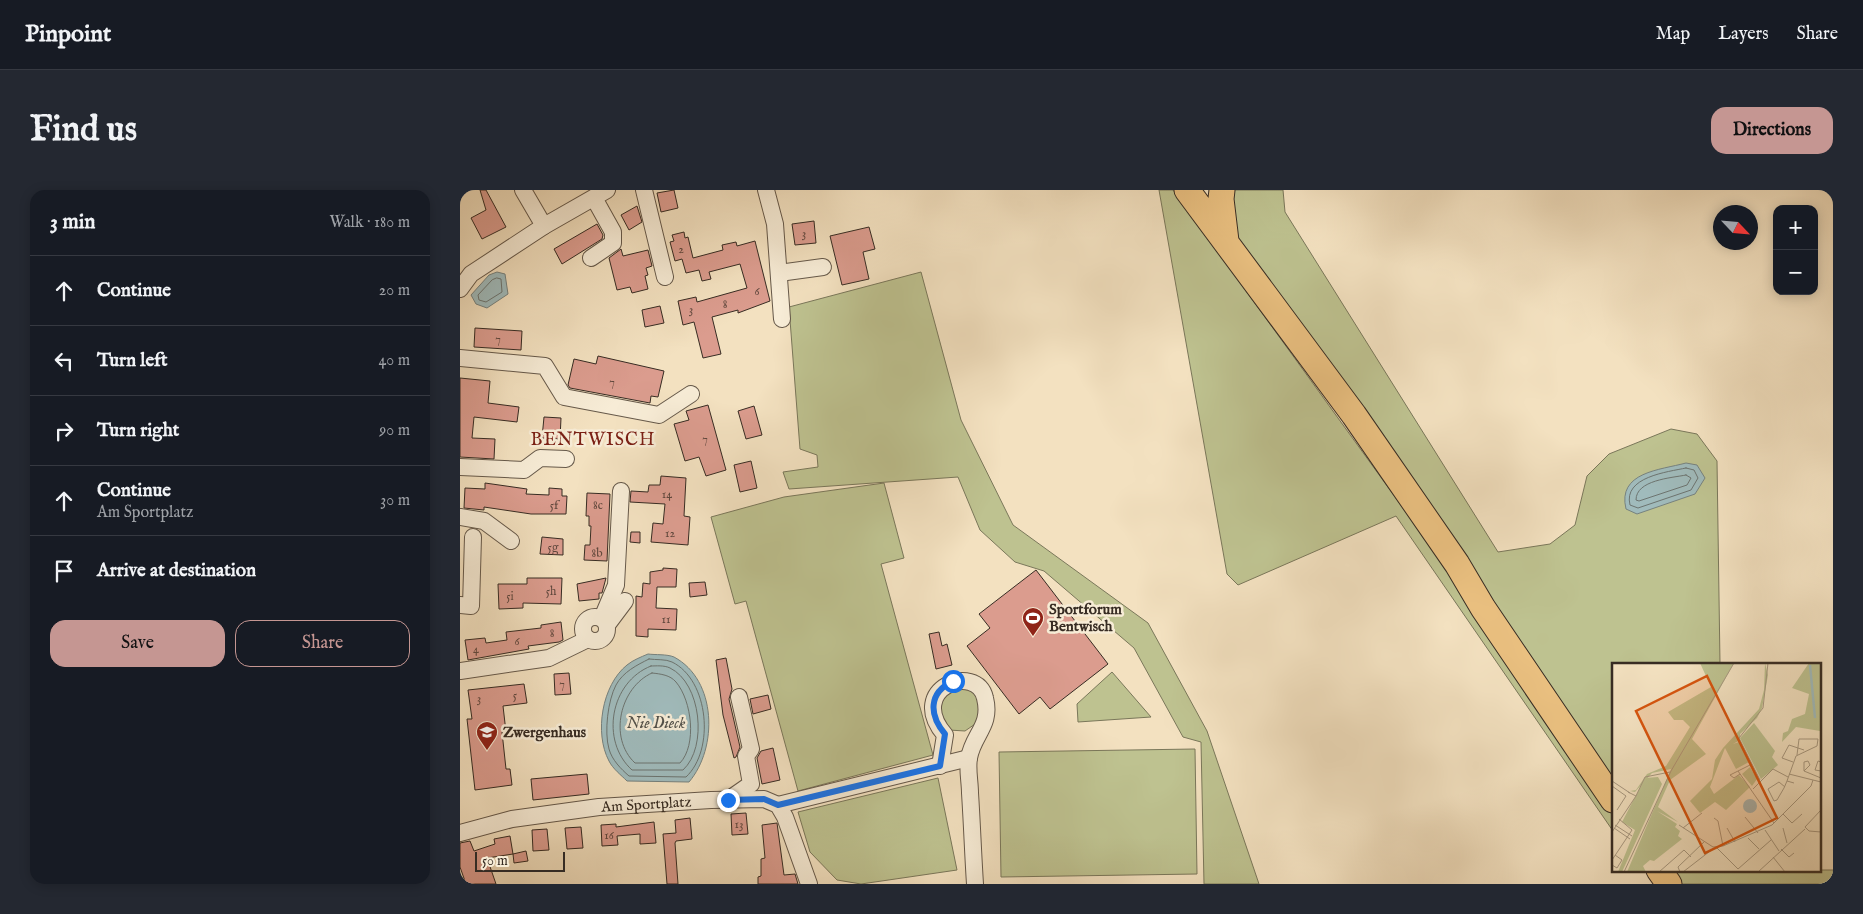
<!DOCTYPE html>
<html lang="en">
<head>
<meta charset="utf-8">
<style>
	:root { --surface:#171b24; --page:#242831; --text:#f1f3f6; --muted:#9ea1a6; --line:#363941; --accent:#c59692 }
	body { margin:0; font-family:"IM FELL English",serif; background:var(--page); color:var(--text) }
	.controls { position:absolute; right:15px; top:15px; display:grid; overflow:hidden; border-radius:10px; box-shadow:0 2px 12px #0003 }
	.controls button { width:45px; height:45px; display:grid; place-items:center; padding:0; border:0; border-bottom:1px solid var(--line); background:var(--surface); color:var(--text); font:25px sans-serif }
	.compass { position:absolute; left:1253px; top:15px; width:45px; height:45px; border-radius:50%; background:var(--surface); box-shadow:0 2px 12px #0003; rotate:116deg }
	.scale { position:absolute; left:15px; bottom:12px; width:90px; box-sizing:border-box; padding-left:5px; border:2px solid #372c23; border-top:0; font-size:14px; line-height:18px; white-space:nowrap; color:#372c23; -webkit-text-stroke:4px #f7ecd6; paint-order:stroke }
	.stop { position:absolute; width:15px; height:15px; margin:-11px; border:4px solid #1a73e8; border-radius:50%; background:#fff }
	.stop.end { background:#1a73e8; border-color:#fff; box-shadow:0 1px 5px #0008 }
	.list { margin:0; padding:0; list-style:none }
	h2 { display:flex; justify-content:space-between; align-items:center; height:65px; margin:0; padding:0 20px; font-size:21px }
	h2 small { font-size:16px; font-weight:400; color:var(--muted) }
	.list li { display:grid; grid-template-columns:32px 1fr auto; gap:15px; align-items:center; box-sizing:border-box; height:70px; padding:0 20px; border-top:1px solid var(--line) }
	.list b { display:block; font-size:19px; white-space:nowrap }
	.list p { margin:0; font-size:16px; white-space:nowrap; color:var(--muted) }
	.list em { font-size:16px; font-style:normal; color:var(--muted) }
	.actions { display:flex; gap:10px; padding:15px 20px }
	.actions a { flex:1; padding:11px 0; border:1px solid var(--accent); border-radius:15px; text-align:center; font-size:18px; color:var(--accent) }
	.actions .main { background:var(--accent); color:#111 }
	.icon { flex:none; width:28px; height:28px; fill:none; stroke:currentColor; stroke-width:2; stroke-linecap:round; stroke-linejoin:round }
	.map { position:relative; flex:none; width:1373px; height:694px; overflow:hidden; border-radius:15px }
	header { display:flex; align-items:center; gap:30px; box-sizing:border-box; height:70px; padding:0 25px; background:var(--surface); border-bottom:1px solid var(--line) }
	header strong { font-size:24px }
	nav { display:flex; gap:28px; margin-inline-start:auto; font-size:18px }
	.intro { display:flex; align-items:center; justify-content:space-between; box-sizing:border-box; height:120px; padding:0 30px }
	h1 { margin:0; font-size:35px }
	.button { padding:12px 22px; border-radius:15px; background:var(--accent); color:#111; font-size:18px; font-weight:700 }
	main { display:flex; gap:30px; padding:0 30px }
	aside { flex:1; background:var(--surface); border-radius:15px; box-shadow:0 2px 12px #0003 }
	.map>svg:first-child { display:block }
	.green { fill:#bec290; stroke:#7a775a }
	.water { fill:#a0bbbc; stroke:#76827f }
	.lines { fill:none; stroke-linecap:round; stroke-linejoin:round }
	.shore { stroke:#6c7470; stroke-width:1 }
	.building { fill:#db9c8e; stroke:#372c23 }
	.minor-casing { stroke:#66594a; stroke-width:18 }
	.highway-casing { stroke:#372c23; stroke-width:27 }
	.minor { stroke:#f7ecd6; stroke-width:16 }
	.highway { stroke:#eac080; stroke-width:25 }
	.route { stroke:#1a73e8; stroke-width:6 }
	.labels { text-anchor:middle; stroke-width:5; stroke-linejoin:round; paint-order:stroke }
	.number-label { font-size:12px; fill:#60483e }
	.poi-label { font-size:15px; font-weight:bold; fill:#372c23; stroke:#f7ecd6; text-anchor:start }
	.street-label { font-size:15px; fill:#372c23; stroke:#f7ecd6 }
	.water-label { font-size:16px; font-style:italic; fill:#515049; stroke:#f7ecd6 }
	.quarter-label { font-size:18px; letter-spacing:1px; fill:#7a1f14; stroke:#f7ecd6 }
	.inset-river { fill:none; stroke:#a0bbbc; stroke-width:2.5 }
	.inset-road { fill:none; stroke:#a89981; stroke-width:1 }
	.view { fill:#d6540e; fill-opacity:0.15; stroke:#d6540e; stroke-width:2.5 }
	.inset-edge { fill:none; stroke:#372c23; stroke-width:2.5 }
</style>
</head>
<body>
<header>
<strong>Pinpoint</strong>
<nav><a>Map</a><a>Layers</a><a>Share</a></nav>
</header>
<div class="intro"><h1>Find us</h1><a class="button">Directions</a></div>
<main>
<aside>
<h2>3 min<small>Walk · 180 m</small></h2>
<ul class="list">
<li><svg class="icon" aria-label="ahead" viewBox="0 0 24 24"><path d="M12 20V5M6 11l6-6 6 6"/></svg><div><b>Continue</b></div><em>20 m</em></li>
<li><svg class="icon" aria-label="left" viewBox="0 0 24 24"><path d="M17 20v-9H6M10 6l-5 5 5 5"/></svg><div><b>Turn left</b></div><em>40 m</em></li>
<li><svg class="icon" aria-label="right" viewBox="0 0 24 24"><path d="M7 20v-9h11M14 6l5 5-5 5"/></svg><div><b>Turn right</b></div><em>90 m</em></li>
<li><svg class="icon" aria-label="ahead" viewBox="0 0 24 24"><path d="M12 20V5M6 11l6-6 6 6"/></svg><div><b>Continue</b><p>Am Sportplatz</p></div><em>30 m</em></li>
<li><svg class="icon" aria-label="arrive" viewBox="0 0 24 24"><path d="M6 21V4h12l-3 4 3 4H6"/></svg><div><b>Arrive at destination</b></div></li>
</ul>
<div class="actions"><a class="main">Save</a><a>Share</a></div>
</aside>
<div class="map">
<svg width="1373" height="694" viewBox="0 0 1373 694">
	<rect width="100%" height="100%" fill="#f3e1c0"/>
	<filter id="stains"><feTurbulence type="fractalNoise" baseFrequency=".004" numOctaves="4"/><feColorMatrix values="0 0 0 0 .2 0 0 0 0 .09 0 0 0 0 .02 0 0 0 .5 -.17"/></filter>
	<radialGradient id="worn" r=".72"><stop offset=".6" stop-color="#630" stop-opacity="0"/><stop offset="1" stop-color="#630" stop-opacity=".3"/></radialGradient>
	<path class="green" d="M699,0H713L1014,416L1153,623V641L936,326L778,395L767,384Z
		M767,0H823L825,22L1038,362L1090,354L1115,335L1127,286L1149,264L1211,239L1237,244L1257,271L1260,474H1153V597L783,57L772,36Z
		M461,82L501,230L553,335L688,433L747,541L799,694H744L741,552L723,547L674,458L584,381L555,372L520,340L498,287L329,299L323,282L358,277L357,265L340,259L329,117Z
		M424,293L444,368L421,374L473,565L338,601L286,411L275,414L251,327L324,307Z
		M652,482L691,527L618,532L617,514Z
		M509,498L520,509L518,532L505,541L489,540L476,512L486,499Z
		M735,559L737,684L541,687L539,562Z
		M478,588L497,680L401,694L377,690L350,662L338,622Z
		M1205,680H1373V694H1213Z"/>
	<path class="water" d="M37,82L45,84L48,104L27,118L16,114L11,105L29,85Z
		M1226,273L1237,275L1245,288L1235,304L1177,324L1166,319C1157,282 1200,280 1226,273Z
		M188,464C195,465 207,464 214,467C257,490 258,558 229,592L167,591C161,585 153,579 149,571C134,543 142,495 167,475C173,470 181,467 188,464Z"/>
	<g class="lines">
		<path class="shore" d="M37,88L41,89L42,102L26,112L19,110L18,105L32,90Z
			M1226,278L1234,280L1238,288L1231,300L1178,318L1170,315C1163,287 1207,282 1226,278Z
			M1226,285L1231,288L1227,295L1179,311L1176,310C1176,290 1211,288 1226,285Z
			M189,469C196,470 206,469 212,472C249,490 255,560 226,587L169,586C161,579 152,570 149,559C144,542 148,510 156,495C163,482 177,475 189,469Z
			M191,476C196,476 204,475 210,478C241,493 248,557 223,580H172C140,551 150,492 191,476Z
			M192,483C201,484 210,485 216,492C232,511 237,555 220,573H175C148,548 160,497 192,483Z"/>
	</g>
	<path class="building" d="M20,0H26L46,37L22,49L11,28L26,20Z
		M214,0L218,18L201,22L197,3Z
		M177,16L182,32L169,40L161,25Z
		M354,31L356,53L335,55L332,34Z
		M137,34L143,45L142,49L102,74L94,59Z
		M409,37L415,59L403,62L409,89L382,95L370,46Z
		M224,42L225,48L228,47L233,68L263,60L262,55L276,52L277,56L295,51L310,111L278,123V120L252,127L261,164L243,168L234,132L223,135L218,111L236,107L237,112L287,98L280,74L249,82L251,89L242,91L239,80L226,83L222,69L215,71L210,52L214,51L212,45Z
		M161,59L163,66L188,60L192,76L186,78L188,85L185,86L188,99L172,103L170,97L157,100L149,68Z
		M200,116L204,133L185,137L182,120Z
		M15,138L62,141L61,160L14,157Z
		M138,166L204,181L198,207L191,206L190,213L110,198L108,195L114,169L136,174Z
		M0,188L30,191L28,213L59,217L57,232L14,227L12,248L35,249L34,269L0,267Z
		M248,215L266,280L246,286L239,267L225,271L214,234L229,230L226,221Z
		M294,216L302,245L286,249L278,221Z
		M84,227L101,228L100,249L82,248Z
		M291,271L297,298L280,302L274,275Z
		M201,286L226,288L224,326L230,327L228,355L191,352L193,333L203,334L205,314L170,312L171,301L188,302L189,295H200Z
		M25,293L67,299L66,304L89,305V298L102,299V306H107L106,324H71L24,317V320L4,318L5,298L25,299Z
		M127,303L150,304L147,371L124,370L125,355H130L131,336H129V326H126Z
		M171,342H180V353L170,352Z
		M82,347L103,349V365L80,364Z
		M203,378L217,379L216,397H197L196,418L217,419L216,440L188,439V447L176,446V406L182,407L183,393L190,394V382L203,380Z
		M576,380L648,474L590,519L580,507L559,524L507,456L530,438L519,424Z
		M67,388H102L101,414L63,413V418L39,419L38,394H67Z
		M146,388L142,403H139V409L119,411L117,394Z
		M245,392L247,405L230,407L229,393Z
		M101,432L103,450L99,452L68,456L69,459L8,470L5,450L25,448L26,453L47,450L46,442L81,438V435Z
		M479,442L482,456L487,454L492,475L476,479L469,444Z
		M266,468L272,499L269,509L280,557L276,567L274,568L263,525L256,470Z
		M109,483L111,504L95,505L94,484Z
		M64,494L67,513L43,516L46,542H42L46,579H50L52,595L15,600L7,529H12L8,500Z
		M308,505L311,519L293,524L290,509Z
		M313,558L320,590L302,594L297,568L301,561Z
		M127,584L129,604L73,610L71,589Z
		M286,623L288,644L272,645L271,624Z
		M230,628L232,649L216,651L215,653L218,694H207L203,644L216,643L215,630Z
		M194,632L196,653L180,654V644L157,646L158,655L142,656L141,635L156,634V637Z
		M317,633L324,685L335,684L338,694H298V687L301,686V669L305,668L302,635Z
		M121,637L123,658L107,659L105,638Z
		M87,639L89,660L73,661L72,640Z
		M50,646L53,664L27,668L36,694H6L0,677V653L10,651L14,661L35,654L34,649Z
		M66,661L68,671L54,673L53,664Z"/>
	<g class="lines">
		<g class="minor-casing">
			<g id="minor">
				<path d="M63,0L84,36"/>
				<path d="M184,0L205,87"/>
				<path d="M306,0L315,34L322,129"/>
				<path d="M131,68L153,53V42L134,8"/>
				<path d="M319,83L363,77"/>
				<path d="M0,99L11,84L84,36L147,0"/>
				<path d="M0,168L85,176L104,207L199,225L231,204"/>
				<path d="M0,277L64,280L80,268L106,269"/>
				<path d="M0,327L24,331L51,351"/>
				<path d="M0,415L11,416L13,347"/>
				<circle cx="135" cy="439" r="12"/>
				<path d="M142,428L156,395L161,301"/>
				<path d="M147,435L165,411"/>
				<path d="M0,481L89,468L128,449"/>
				<path d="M480,576L485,545C445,498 517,472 525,508C532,536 513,544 509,568C507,579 510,592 510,603C512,633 513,664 515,694"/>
				<path d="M268,610L291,594L286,566L291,559L279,507"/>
				<path d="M318,615L509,568"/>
				<path id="s1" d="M0,643L52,629L139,617L251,610L304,609L318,615L325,627L349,694"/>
			</g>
		</g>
		<g class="highway-casing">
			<path id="highway" d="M727,0L894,225L997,374L1023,418L1153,610
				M762,0L761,9L766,51
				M1199,680L1209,694"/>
		</g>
		<use href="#minor" class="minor"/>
		<use href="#highway" class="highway"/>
	</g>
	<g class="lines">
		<path class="route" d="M268,610L304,609L318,615L480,576L485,544C469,525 468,503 493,491"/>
	</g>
	<defs>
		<g id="stadium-pin" transform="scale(1.125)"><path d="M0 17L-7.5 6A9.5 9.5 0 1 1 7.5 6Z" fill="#8f2418" stroke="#f7ecd6"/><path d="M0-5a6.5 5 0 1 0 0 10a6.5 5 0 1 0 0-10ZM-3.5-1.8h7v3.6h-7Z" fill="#fff"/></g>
		<g id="school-pin" transform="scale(1.125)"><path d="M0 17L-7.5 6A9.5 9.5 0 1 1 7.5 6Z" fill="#8f2418" stroke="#f7ecd6"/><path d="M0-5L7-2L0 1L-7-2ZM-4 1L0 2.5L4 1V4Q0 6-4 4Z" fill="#fff"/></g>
	</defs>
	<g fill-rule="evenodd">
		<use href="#stadium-pin" x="573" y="428"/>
		<use href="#school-pin" x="27" y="542"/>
	</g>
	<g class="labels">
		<g class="number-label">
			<text x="344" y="47">3</text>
			<text x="221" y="63">2</text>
			<text x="297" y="105">6</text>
			<text x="265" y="118">8</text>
			<text x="231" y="123">3</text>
			<text x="38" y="153">7</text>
			<text x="152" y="196">7</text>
			<text x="245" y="253">7</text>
			<text x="207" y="308">14</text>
			<text x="94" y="319">5f</text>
			<text x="138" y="319">8c</text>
			<text x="210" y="347">12</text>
			<text x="93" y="361">5g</text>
			<text x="137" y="367">8b</text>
			<text x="91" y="405">5h</text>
			<text x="50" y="410">5i</text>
			<text x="206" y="433">11</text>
			<text x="92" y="447">8</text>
			<text x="57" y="455">6</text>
			<text x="16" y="463">4</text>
			<text x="102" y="498">7</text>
			<text x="55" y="509">5</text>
			<text x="19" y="512">3</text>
			<text x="279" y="638">13</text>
			<text x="149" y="649">16</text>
		</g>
		<g class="poi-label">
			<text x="589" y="424">Sportforum<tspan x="589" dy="17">Bentwisch</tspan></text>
			<text x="43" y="547">Zwergenhaus</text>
		</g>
		<g class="street-label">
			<text dy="5" stroke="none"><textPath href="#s1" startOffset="189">Am Sportplatz</textPath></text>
		</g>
		<g class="water-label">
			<text x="196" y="538">Nie Dieck</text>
		</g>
		<g class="quarter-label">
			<text x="133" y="255">BENTWISCH</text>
		</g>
	</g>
	<g transform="translate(1152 473)">
		<rect width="209" height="209" fill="#f3e1c0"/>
		<path d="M88,0H122L80,76L94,91L58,117L46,144L66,159L45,148L65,161L63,164L68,168L66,173L70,176L42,198L38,197L31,203L34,209H15L59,106L40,110L23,129L18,128L24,127L35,111L54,103L78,64L71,57H62L56,49L99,24ZM153,0L156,12L150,45L145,55L128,71V77L121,81L127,79L137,99L124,106L113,85L98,124L102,131L127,112L138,124L114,147L103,139L88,150L78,138L100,116L103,97L111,85L147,46L152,27ZM197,0H209V82L208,68L184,64L170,79L171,70L176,68L180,56L193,51L197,31L180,25ZM142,60L163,88L160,94L166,102L149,116L128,75ZM138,104L145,116L140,123L130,111ZM46,114L50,121L10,209H6L23,167L10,159L33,115Z" fill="#bec290"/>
		<path d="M131 143a7 7 0 1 1 14 0a7 7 0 1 1-14 0Z" fill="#a0bbbc"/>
		<path class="inset-river" d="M198,2L203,55"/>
		<path class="inset-road" d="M181,99L170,95L177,82L192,87M209,99L206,98L203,107L209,108M126,108L162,160M192,108L198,102L196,98L192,99V108L209,115M128,111L122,115L118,112L140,101M177,111L209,119M148,117L127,75L151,45L156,0M0,118L18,130M182,120L175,118L184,93L205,83L206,76H187L185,92M0,123L14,133L5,147M173,124L167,119L156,126L162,138L165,137L172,125L175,118M141,126L161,106L176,114M24,133L33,114L58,109M209,147L193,164L197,168L209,169M171,151L180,160L190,151M133,154L146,170M102,155L106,158L111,183M3,162L20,173M67,162L101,184L111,183L160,162L199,123L201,117M2,165L18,176M71,165L90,150M115,165L123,179M171,165L175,180M153,167L167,188M0,169L24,133L16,129M136,175L147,186M105,185L126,206L159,177M169,186L177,194L182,190M161,194L173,209M0,197L20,167L7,156M0,202L5,205L10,197L3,192M12,209L59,108L122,0M47,209L72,187L79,194M68,209L66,204L92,179M71,209L102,185M146,209L193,166"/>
		<path class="view" d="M95,13L165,155L93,190L24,48Z"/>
		<rect width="209" height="209" class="inset-edge"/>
	</g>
	<rect width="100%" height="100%" filter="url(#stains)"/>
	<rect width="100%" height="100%" fill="url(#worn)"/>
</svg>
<div class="controls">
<button>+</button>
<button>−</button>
</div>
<svg class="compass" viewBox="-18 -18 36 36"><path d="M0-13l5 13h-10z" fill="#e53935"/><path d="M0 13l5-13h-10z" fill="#9ea1a6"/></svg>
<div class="scale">50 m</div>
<div class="stop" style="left:493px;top:491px"></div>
<div class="stop end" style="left:268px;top:610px"></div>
</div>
</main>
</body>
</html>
